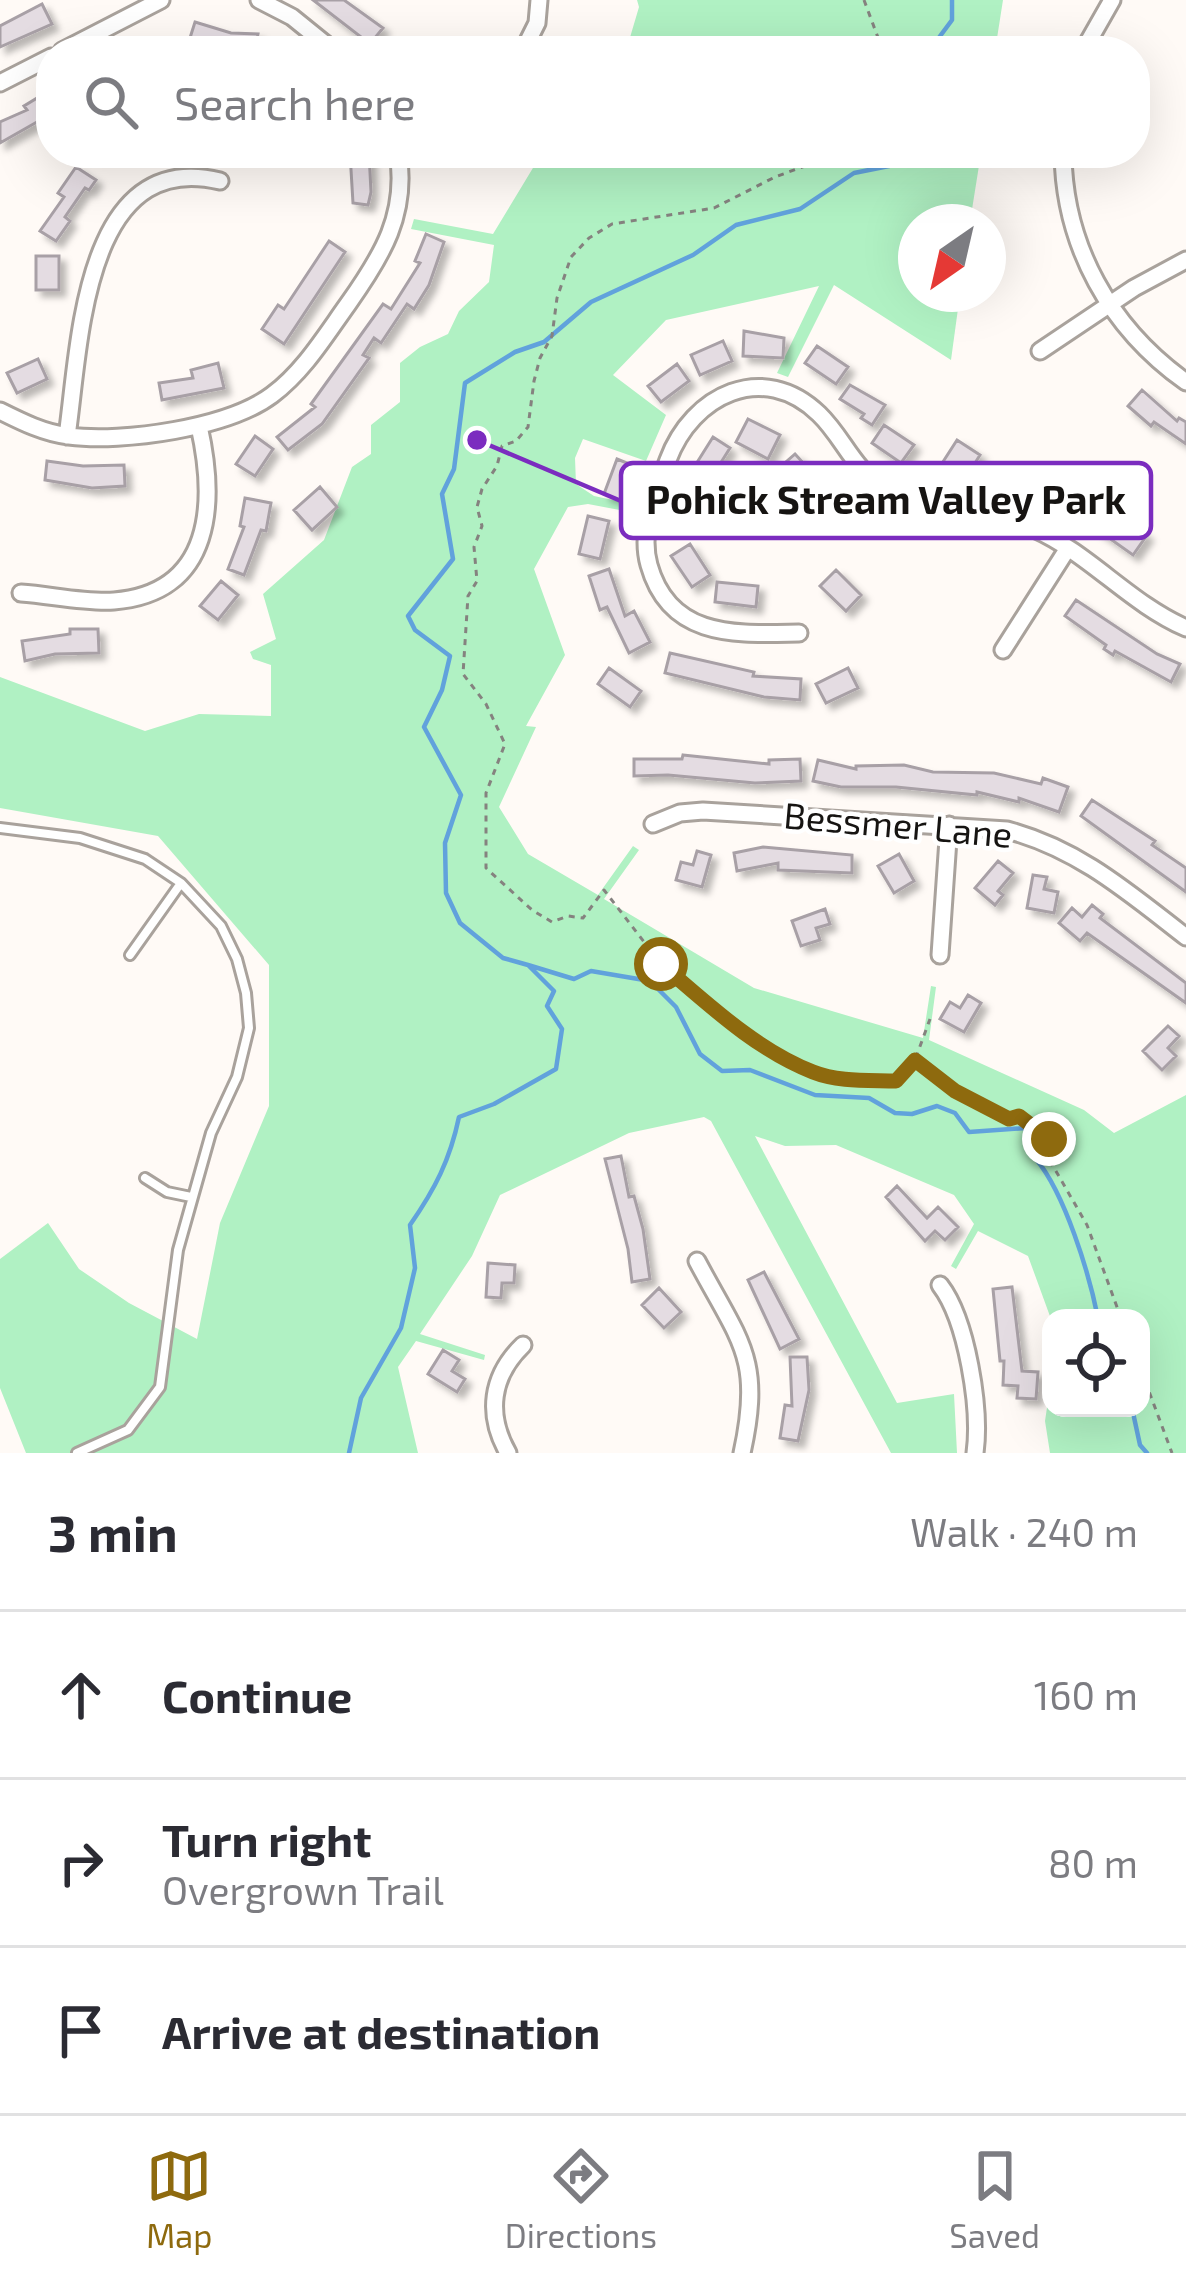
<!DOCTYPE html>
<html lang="en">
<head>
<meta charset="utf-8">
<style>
	:root { --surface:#fff; --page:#f7f7f7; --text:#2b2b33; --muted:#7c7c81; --line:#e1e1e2; --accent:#8e6a0e }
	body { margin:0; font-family:"Exo 2",sans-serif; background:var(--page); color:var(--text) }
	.controls { position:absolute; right:36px; bottom:36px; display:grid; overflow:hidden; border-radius:24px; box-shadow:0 12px 48px #0002 }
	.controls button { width:108px; height:108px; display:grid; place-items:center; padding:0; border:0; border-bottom:3px solid var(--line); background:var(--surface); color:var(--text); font:60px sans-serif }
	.compass { position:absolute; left:898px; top:204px; width:108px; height:108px; border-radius:50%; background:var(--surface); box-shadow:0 12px 48px #0002; rotate:214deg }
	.stop { position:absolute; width:36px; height:36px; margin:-27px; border:9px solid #8e6a0e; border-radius:50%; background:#fff }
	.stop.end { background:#8e6a0e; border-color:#fff; box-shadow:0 3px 12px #0008 }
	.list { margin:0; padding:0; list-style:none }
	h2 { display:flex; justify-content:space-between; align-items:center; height:156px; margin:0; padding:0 48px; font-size:51px }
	h2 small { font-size:39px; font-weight:400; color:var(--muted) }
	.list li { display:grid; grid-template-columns:78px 1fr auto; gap:36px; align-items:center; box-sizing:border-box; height:168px; padding:0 48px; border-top:3px solid var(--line) }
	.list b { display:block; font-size:45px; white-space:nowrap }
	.list p { margin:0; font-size:39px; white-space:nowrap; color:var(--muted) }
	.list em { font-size:39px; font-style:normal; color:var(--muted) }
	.icon { flex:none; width:66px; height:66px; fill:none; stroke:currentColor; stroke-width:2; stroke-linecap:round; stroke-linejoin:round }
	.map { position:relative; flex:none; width:1186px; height:1453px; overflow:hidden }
	.search { position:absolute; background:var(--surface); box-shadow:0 12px 48px #0002; left:36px; right:36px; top:36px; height:132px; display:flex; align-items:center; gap:30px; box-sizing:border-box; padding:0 42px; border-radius:48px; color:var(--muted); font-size:45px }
	.sheet { height:660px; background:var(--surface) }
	nav { display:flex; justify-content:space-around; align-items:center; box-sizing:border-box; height:168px; border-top:3px solid var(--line); background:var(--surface); font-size:33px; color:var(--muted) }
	nav a { display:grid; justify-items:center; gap:6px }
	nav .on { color:var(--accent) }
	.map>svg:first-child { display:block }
	.green { fill:#b0f1c3 }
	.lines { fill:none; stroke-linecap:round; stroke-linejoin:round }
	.stream { stroke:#61a2dc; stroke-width:4.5 }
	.building { fill:#e4dce2; stroke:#a8a0a6; stroke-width:3; filter:url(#shadow) }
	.lane-casing { stroke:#a9a29c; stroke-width:14 }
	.street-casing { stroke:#a9a29c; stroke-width:21 }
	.path { stroke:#85827f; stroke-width:3; stroke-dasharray:6 6; stroke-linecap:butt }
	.lane { stroke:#fff; stroke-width:8 }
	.street { stroke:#fff; stroke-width:15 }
	.route { stroke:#8e6a0e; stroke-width:15 }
	.labels { text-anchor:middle; stroke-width:9; stroke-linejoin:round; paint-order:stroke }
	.street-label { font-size:36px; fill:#161412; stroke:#fff }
	.leader { fill:none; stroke:#7b2cbf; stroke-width:4.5 }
	.callout-dot { fill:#7b2cbf; stroke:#fff; stroke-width:4.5 }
	.callout { fill:#fff; stroke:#7b2cbf; stroke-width:4.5 }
	.callout-label { font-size:39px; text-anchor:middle; font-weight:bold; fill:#161412 }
</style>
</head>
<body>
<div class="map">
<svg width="1186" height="1453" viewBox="0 0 1186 1453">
	<defs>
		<filter id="shadow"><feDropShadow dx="6" dy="6" stdDeviation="3" flood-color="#0004"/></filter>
	</defs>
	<rect width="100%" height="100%" fill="#fffaf6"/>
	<path class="green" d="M637,0H1003L995,51H626L639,7Z
		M542,153H981L970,222H916V294H960L951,360L834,285L788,377L777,373L819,286L666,320L613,375L666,415L646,461L583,439L575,458L576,484L594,496L632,504L630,512L588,504L568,507L534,569L565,655L526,726L536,727L499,807L528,854L598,895L633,846L639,850L604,899L754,988L923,1038L931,986L936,987L929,1040L1084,1110L1114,1133L1186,1095V1453H1050L1045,1421L1051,1381V1408H1141V1318L1051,1319L1028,1256L978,1231L956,1269L951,1266L974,1224L954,1195L836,1145L785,1146L755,1136L897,1403L954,1394L957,1453H891L711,1121L704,1117L629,1133L500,1195L472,1256L420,1334L485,1355L484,1360L416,1341L398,1367L418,1453H26L0,1388V1259L48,1223L79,1269L129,1303L197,1339L220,1223L269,1106V965L158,836L0,808V677L145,731L199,714L271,716V665L253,659L250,652L276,639L263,594L324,540L352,467L371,454V425L400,402V363L420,347L448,334L459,311L489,282L494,245L411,229L414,219L493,234Z"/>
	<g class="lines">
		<path class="stream" d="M929,51L952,20V0
			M528,965L574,979L591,971L650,981L676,1007L700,1054L722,1071L750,1070L815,1095L869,1098L895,1113L912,1114L937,1106L955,1113L969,1132L1025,1128L1040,1141L1036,1159C1065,1194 1089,1273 1098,1318
			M1132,1408L1140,1445L1147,1453
			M349,1453L361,1398L401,1328L415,1268L410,1225C435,1189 450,1160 459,1117L494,1104L556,1069L562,1029L547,1006L554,991L528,965L503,958L460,923L446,893L445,843L461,795L424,727L442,690L450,656L415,630L408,616L453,559L442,494L454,469L465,383L515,352L544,342L591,302L693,255L736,225L800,209L854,173L889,166L910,153"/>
	</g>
	<path class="building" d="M313,0H344L383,28L370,44Z
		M42,4L52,24L0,47V26Z
		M195,22L231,33L258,34L255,51L215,49L189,41Z
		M47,92L51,114L0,143V122L27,110L24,106Z
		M350,153H369L371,192L368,205L353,203Z
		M76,167L96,180L89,190L85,188L65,217L70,221L56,241L40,231L64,197L58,193Z
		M426,234L444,242L429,285L414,309L407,304L381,343L374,338L363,355L369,358L322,424L288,450L277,437L315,407L311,404L383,304L391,309L420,263L415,261Z
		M329,241L345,252L284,344L262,329L278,305L284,309Z
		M36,256H59V290H36Z
		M744,331L784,338L783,358L743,356Z
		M723,341L732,361L700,375L691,355Z
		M817,346L848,367L836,384L805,363Z
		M38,359L47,379L17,393L7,373Z
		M218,363L224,388L162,400L159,383L193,378L191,370Z
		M677,364L689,381L661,402L648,386Z
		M850,385L885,405L872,425L861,418L864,414L840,399Z
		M1142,390L1177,421L1179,418L1186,422V444L1154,422L1151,426L1128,406Z
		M748,419L780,435L768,459L736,442Z
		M884,425L914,445L901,463L872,443Z
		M255,436L273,449L255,476L236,464Z
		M713,437L730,448L708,483L691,472Z
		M957,440L980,455L970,471L959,464L952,476L939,468Z
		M795,454L819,480L801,495L778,469Z
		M617,459L637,467L624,502L604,494Z
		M47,461L83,466L124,465L125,486L92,488L45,480Z
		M320,487L337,507L312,530L294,510Z
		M1092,495L1114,510L1110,517L1135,534L1139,529L1147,535L1133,555L1078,516Z
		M245,498L271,503L266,531L261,530L244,575L228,569L244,527L240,526Z
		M588,516L609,521L600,559L579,554Z
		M690,544L710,575L692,587L671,556Z
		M609,569L625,616L634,611L650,642L629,653L607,607L600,610L589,576Z
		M836,570L861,595L846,611L820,586Z
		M221,581L238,595L218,620L200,606Z
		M717,582L758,586L756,607L715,602Z
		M1076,600L1157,654L1180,664L1171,682L1115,651L1113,655L1104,649L1106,645L1065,616Z
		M70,629H98L99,653L55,654L25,661L22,641L70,634Z
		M670,653L754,672L753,676L801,679L800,700L764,697L665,673Z
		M609,668L641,691L630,707L598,684Z
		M848,668L858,688L826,703L816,684Z
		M683,755L769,764V760L800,759L801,781L755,783L668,775L634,776V759H682Z
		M818,760L856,769V766L904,765L933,772L994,773L1041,784L1043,778L1068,787L1059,812L1019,798V802L977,792V795L896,787H841L813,781Z
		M1092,800L1155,841L1152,845L1186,868V892L1081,816Z
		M763,847L852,855V873L778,870V863L737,871L734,853Z
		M697,851L711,855L702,887L676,880L681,862L693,865Z
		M899,854L914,881L894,893L878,866Z
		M998,861L1013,873L998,891L1003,895L995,905L975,888Z
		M1033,875L1047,877L1044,889L1058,892L1054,913L1027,908Z
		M1092,905L1103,914L1100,918L1186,983V1003L1087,933L1080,941L1059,923L1072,908L1082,917Z
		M825,909L830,924L816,928L820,940L801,946L792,921Z
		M968,995L981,1003L964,1032L940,1019L950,1002L960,1008Z
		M1168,1026L1179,1036L1168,1048L1176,1056L1162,1070L1143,1051Z
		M621,1156L629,1197L634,1196L643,1229L650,1279L632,1282L628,1249L605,1159Z
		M897,1186L927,1218L938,1207L958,1227L945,1240L935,1231L925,1241L886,1197Z
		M488,1263L515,1265L514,1283H502L501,1298L486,1297Z
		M764,1272L799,1339L780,1349L748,1280Z
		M1012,1287L1022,1371L1038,1372L1036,1399L1017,1398L1018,1386L1003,1385L1004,1361H1000L993,1289Z
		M659,1288L681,1312L664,1328L642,1305Z
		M443,1350L459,1360L452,1371L465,1379L457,1392L428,1374Z
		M790,1357H807L809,1390L798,1441L780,1438L785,1405L792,1406Z"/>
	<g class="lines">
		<g class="lane-casing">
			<path id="lane" d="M0,828L80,838L145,859L181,883L221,926L237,959L246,993L249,1028L237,1077L211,1133L178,1250L160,1387L128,1430L77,1453
				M130,955L181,883
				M145,1178L167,1192L191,1197"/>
		</g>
		<g class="street-casing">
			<path id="street" d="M259,0L292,17L334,51
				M62,51L161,0
				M523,51L537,23L539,0
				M1083,51L1112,0
				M0,83L51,57
				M1063,153C1064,246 1110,328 1186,382
				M1040,351L1134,288L1186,260
				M0,411C22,422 44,433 69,436C123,443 228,428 272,395C304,371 325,336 348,304C382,256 408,214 398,153
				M67,436C80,348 82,148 220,181
				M21,593C51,595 84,603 114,601C214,593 216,501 199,426
				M799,633C738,634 670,640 649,565C639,529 656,493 668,460C692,395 763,360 819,414C844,438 853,470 885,488C930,513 986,508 1034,529C1090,554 1129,603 1186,628
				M1003,650L1068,548
				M653,824L680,813L703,811L1007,830C1079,849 1129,893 1186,937
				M940,955L949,825
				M697,1261C740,1342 763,1358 742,1453
				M940,1285C967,1320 981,1409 975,1453
				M508,1453C486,1414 491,1376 523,1345"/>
		</g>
		<path class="path" d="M864,0L883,51
			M840,153L775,177L714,208L612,224L589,238L571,257L557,298L552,336L540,358L534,381L528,427L516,441L502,446L497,466L482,489L477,507L482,526L474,547L477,581L468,596L463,674L486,704L505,744L486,793V868L532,910L552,922L568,916L583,918L604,890L661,964L762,1043L814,1073L853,1080L896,1081L915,1060L930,1019
			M916,1061L955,1091L1009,1119L1019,1116L1049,1139V1159L1087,1225L1121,1318
			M1141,1370L1172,1453"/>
		<use href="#lane" class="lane"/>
		<use href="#street" class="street"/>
	</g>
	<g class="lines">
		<path class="route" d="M661,964C707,1003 756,1050 813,1072C838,1082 869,1080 896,1081L915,1060L955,1091L1009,1119L1019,1116L1049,1139"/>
	</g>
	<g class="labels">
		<g class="street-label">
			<text transform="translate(898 825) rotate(5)" y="13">Bessmer Lane</text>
		</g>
	</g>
	<path class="leader" d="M477 440L621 501"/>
	<circle class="callout-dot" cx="477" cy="440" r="12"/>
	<rect class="callout" x="621" y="463" width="530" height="75" rx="12"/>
	<g class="callout-label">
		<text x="886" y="514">Pohick Stream Valley Park</text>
	</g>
</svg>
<div class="controls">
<button><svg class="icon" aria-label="locate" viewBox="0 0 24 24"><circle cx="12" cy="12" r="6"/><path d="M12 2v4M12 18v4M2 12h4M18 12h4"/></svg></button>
</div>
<svg class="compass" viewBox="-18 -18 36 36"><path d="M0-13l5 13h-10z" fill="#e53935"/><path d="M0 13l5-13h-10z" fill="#7c7c81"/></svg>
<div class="stop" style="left:661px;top:964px"></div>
<div class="stop end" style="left:1049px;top:1139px"></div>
<div class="search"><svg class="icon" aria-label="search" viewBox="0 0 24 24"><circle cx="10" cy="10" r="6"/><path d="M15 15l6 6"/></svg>Search here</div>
</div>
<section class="sheet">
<h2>3 min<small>Walk · 240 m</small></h2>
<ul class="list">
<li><svg class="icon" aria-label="ahead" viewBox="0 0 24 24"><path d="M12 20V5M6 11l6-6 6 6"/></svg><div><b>Continue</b></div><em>160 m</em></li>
<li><svg class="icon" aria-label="right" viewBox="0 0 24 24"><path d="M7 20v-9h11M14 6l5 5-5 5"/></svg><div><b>Turn right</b><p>Overgrown Trail</p></div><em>80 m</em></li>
<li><svg class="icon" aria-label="arrive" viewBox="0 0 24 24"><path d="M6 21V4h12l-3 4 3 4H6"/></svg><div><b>Arrive at destination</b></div></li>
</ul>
</section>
<nav>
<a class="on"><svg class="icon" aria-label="map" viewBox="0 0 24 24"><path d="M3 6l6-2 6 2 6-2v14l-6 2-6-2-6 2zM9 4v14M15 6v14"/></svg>Map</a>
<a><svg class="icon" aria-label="directions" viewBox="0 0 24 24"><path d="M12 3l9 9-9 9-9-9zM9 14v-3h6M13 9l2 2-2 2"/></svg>Directions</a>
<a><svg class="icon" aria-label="saved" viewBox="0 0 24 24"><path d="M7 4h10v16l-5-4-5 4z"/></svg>Saved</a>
</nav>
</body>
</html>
